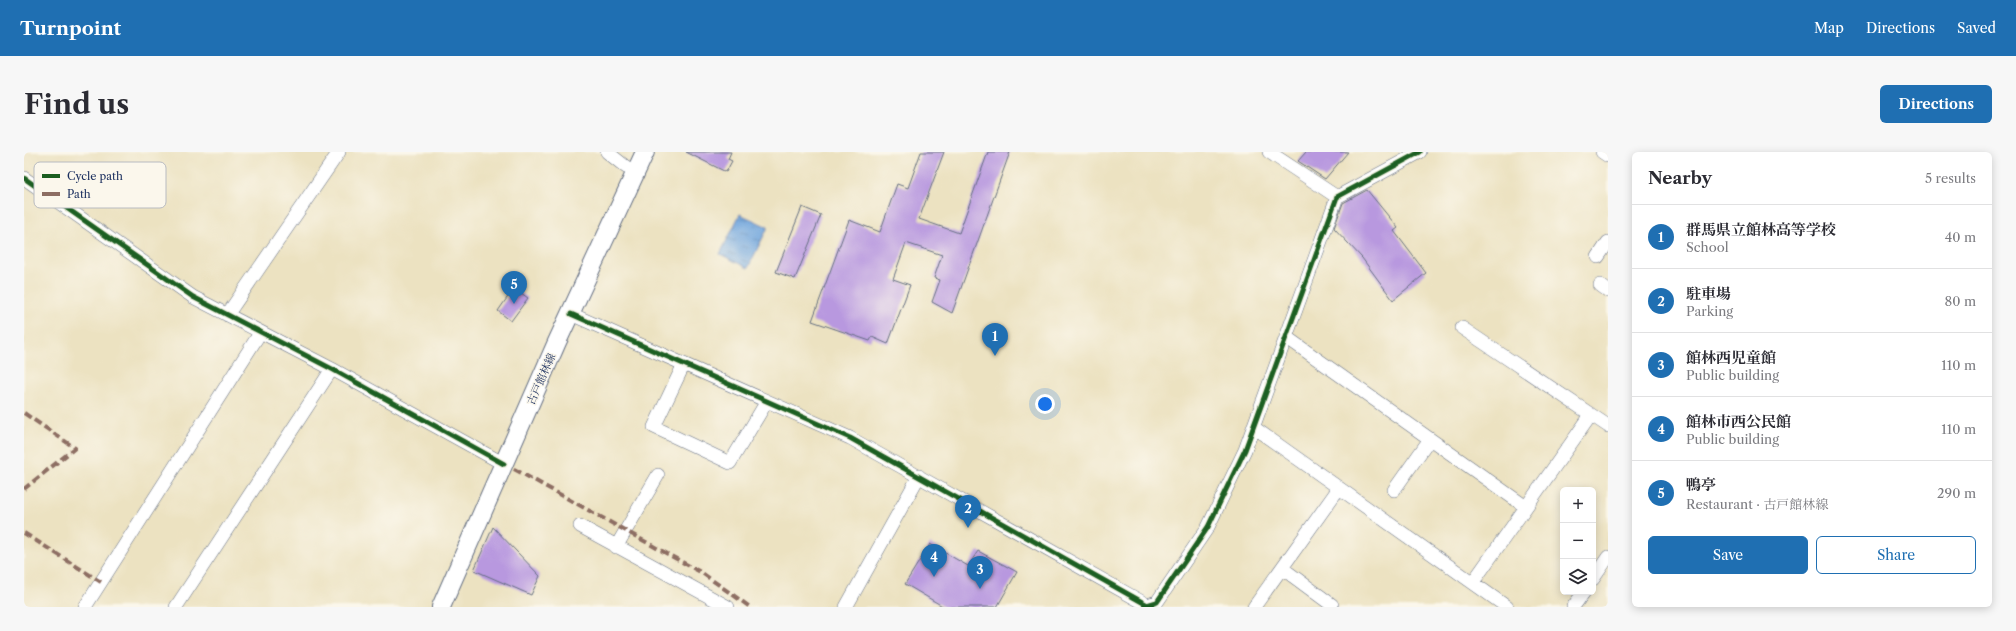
<!DOCTYPE html>
<html lang="en">
<head>
<meta charset="utf-8">
<style>
	:root { --surface:#fff; --page:#f7f7f7; --text:#2b2b33; --muted:#7c7c81; --line:#e1e1e2; --accent:#1f6fb2 }
	body { margin:0; font-family:"Libre Caslon Text","Noto Serif JP",serif; background:var(--page); color:var(--text) }
	.controls { position:absolute; right:12px; bottom:12px; display:grid; overflow:hidden; border-radius:6px; box-shadow:0 2px 10px #0003 }
	.controls button { width:36px; height:36px; display:grid; place-items:center; padding:0; border:0; border-bottom:1px solid var(--line); background:var(--surface); color:var(--text); font:20px sans-serif }
	.you { position:absolute; left:1021px; top:252px; width:14px; height:14px; margin:-10px; border:3px solid #fff; border-radius:50%; background:#1a73e8; box-shadow:0 0 0 6px #1a73e833 }
	.badge { display:grid; place-items:center; width:26px; height:26px; border-radius:50%; background:var(--accent); color:#fff; font-size:13px; font-weight:700 }
	.pin { position:absolute; translate:-50% -33px; filter:drop-shadow(0 1px 2px #0008) }
	.pin::after { content:''; position:absolute; top:21px; width:14px; height:12px; background:inherit; clip-path:polygon(0 0,100% 0,50% 100%) }
	.list { margin:0; padding:0; list-style:none }
	h2 { display:flex; justify-content:space-between; align-items:center; height:52px; margin:0; padding:0 16px; font-size:17px }
	h2 small { font-size:13px; font-weight:400; color:var(--muted) }
	.list li { display:grid; grid-template-columns:26px 1fr auto; gap:12px; align-items:center; box-sizing:border-box; height:64px; padding:0 16px; border-top:1px solid var(--line) }
	.list b { display:block; font-size:15px; white-space:nowrap }
	.list p { margin:0; font-size:13px; white-space:nowrap; color:var(--muted) }
	.list em { font-size:13px; font-style:normal; color:var(--muted) }
	.actions { display:flex; gap:8px; padding:12px 16px }
	.actions a { flex:1; padding:9px 0; border:1px solid var(--accent); border-radius:6px; text-align:center; font-size:14px; color:var(--accent) }
	.actions .main { background:var(--accent); color:#fff }
	.icon { flex:none; width:22px; height:22px; fill:none; stroke:currentColor; stroke-width:2; stroke-linecap:round; stroke-linejoin:round }
	.map { position:relative; flex:none; width:1584px; height:455px; overflow:hidden; border-radius:6px }
	header { display:flex; align-items:center; gap:24px; box-sizing:border-box; height:56px; padding:0 20px; background:var(--accent); color:#fff }
	header strong { font-size:19px }
	nav { display:flex; gap:22px; margin-inline-start:auto; font-size:14px }
	.intro { display:flex; align-items:center; justify-content:space-between; box-sizing:border-box; height:96px; padding:0 24px }
	h1 { margin:0; font-size:28px }
	.button { padding:10px 18px; border-radius:6px; background:var(--accent); color:#fff; font-size:14px; font-weight:700 }
	main { display:flex; gap:24px; padding:0 24px }
	aside { flex:1; background:var(--surface); border-radius:6px; box-shadow:0 2px 10px #0003 }
	.map>svg:first-child { display:block }
	.water { fill:url(#water-ripples); stroke:#456a9e }
	.building { fill:#b898df }
	.lines { fill:none; stroke-linecap:round; stroke-linejoin:round }
	.street-casing { stroke:#646e81; stroke-width:14 }
	.secondary-casing { stroke:#646e81; stroke-width:20 }
	.street { stroke:#fff; stroke-width:13 }
	.secondary { stroke:#fff; stroke-width:18 }
	.quiet { stroke:#8d6e63; stroke-width:4; stroke-dasharray:8 4; stroke-linecap:butt }
	.cycleway-casing { stroke:#fbf7ec; stroke-width:8 }
	.cycleway { stroke:#1b5e20; stroke-width:5 }
	.labels { text-anchor:middle; stroke-width:3; stroke-linejoin:round; paint-order:stroke }
	.street-label { font-size:11px; fill:#1b2f5e; stroke:#fbf7ec }
	.key { fill:#fbf7ec; stroke:#b8bbc1; stroke-width:1 }
	.key-label { font-size:11px; fill:#1b2f5e }
</style>
</head>
<body>
<header>
<strong>Turnpoint</strong>
<nav><a>Map</a><a>Directions</a><a>Saved</a></nav>
</header>
<div class="intro"><h1>Find us</h1><a class="button">Directions</a></div>
<main>
<div class="map">
<svg width="1584" height="455" viewBox="0 0 1584 455">
	<defs>
		<pattern id="water-ripples" width="26" height="14" patternUnits="userSpaceOnUse"><rect width="26" height="14" fill="#6fa5dd"/><path d="M2 4q2-2 4 0t4 0M15 11q2-2 4 0t4 0" fill="none" stroke="#5a87b6"/></pattern>
	</defs>
	<rect width="100%" height="100%" fill="#fbf7ec"/>
	<filter id="ink" filterUnits="userSpaceOnUse"><feTurbulence type="fractalNoise" baseFrequency=".025" numOctaves="2"/><feDisplacementMap in="SourceGraphic" scale="8" xChannelSelector="R" yChannelSelector="G"/><feConvolveMatrix kernelMatrix="1 2 1 2 8 2 1 2 1" color-interpolation-filters="sRGB"/></filter>
	<filter id="wash" filterUnits="userSpaceOnUse"><feTurbulence type="fractalNoise" baseFrequency=".012" numOctaves="4" result="noise"/><feDisplacementMap in="SourceGraphic" scale="16" xChannelSelector="R" yChannelSelector="G"/><feGaussianBlur stdDeviation="0.9" result="paint"/><feColorMatrix in="noise" values="0 0 0 0 0 0 0 0 0 0 0 0 0 0 0 0 0 1.4 0 .05"/><feComposite in="paint" operator="in"/></filter>
	<g filter="url(#wash)">
		<rect width="100%" height="100%" fill="#ece2c1"/>
		<path class="water" d="M716,62L744,75L724,116L696,102Z"/>
		<g id="blocks">
			<path class="building" d="M662,0H707L704,7L708,9L702,20Z
				M897,0H920L895,67L935,81L964,0H986L928,161L908,150L916,128L910,126L918,103L882,91L869,127L886,133L864,192L848,185L846,189L788,169L825,68L856,80L873,32L884,36Z
				M1282,0H1324L1301,27L1274,9Z
				M1343,38L1374,76L1370,79L1402,121L1369,148L1338,106L1310,76L1319,51Z
				M778,55L797,63L771,127L752,120Z
				M490,136L504,146L487,169L474,159Z
				M469,375L516,424L507,443L450,418Z
				M906,392L944,414L954,399L993,420L973,455H920L881,432Z"/>
		</g>
	</g>
	<g filter="url(#ink)">
		<use href="#blocks" fill-opacity="0" stroke="#646e81" stroke-width="1"/>
		<g class="lines">
			<g class="street-casing">
				<path id="street" d="M583,0L602,15L612,19
					M1245,0L1313,45
					M1578,0L1584,4
					M0,26L169,145L308,217L480,312
					M1574,105L1584,90
					M1576,133L1584,139
					M547,162L826,286L1127,455
					M203,163L315,0
					M1438,176L1584,274
					M1262,185L1502,355L1449,430
					M660,212L630,275L706,311L743,249
					M1229,275L1483,455
					M1370,338L1406,287
					M1502,355L1567,263
					M556,374L704,455
					M592,395L634,323
					M1258,416L1308,453
					M1569,427L1584,405
					M61,455L236,181
					M152,455L308,217
					M822,455L895,324
					M1121,455L1123,453L1133,450L1184,375L1221,298L1313,45L1396,0
					M1230,455L1315,336
					M1549,455L1560,440"/>
			</g>
			<g class="secondary-casing">
				<path id="secondary" d="M417,455L533,190L621,0"/>
			</g>
			<use href="#street" class="street"/>
			<use href="#secondary" class="secondary"/>
			<path class="quiet" d="M0,261L51,296L0,337
				M490,317L678,421L726,455
				M0,381L77,430"/>
			<g class="cycleway-casing">
				<path id="cycleway" d="M0,26L169,145L308,217L480,312
					M547,162L826,286L1127,455
					M1121,455L1123,453L1133,450L1184,375L1221,298L1313,45L1396,0"/>
			</g>
			<use href="#cycleway" class="cycleway"/>
		</g>
	</g>
	<g class="labels">
		<g class="street-label">
			<text transform="translate(517 227) rotate(-66)" y="4">古戸館林線</text>
		</g>
	</g>
	<rect x="10" y="10" width="132" height="46" rx="6" class="key"/>
	<rect x="18" y="22" width="18" height="4" fill="#1b5e20"/>
	<rect x="18" y="40" width="18" height="4" fill="#8d6e63"/>
	<g class="key-label">
		<text x="43" y="28">Cycle path</text>
		<text x="43" y="46">Path</text>
	</g>
</svg>
<div class="controls">
<button>+</button>
<button>−</button>
<button><svg class="icon" aria-label="layers" viewBox="0 0 24 24"><path d="M12 4l9 5-9 5-9-5zM3 14l9 5 9-5"/></svg></button>
</div>
<div class="you"></div>
<div class="pin badge" style="left:971px;top:204px">1</div>
<div class="pin badge" style="left:944px;top:376px">2</div>
<div class="pin badge" style="left:956px;top:437px">3</div>
<div class="pin badge" style="left:910px;top:425px">4</div>
<div class="pin badge" style="left:490px;top:152px">5</div>
</div>
<aside>
<h2>Nearby<small>5 results</small></h2>
<ul class="list">
<li><span class="badge">1</span><div><b>群馬県立館林高等学校</b><p>School</p></div><em>40 m</em></li>
<li><span class="badge">2</span><div><b>駐車場</b><p>Parking</p></div><em>80 m</em></li>
<li><span class="badge">3</span><div><b>館林西児童館</b><p>Public building</p></div><em>110 m</em></li>
<li><span class="badge">4</span><div><b>館林市西公民館</b><p>Public building</p></div><em>110 m</em></li>
<li><span class="badge">5</span><div><b>鴨亭</b><p>Restaurant · 古戸館林線</p></div><em>290 m</em></li>
</ul>
<div class="actions"><a class="main">Save</a><a>Share</a></div>
</aside>
</main>
</body>
</html>
